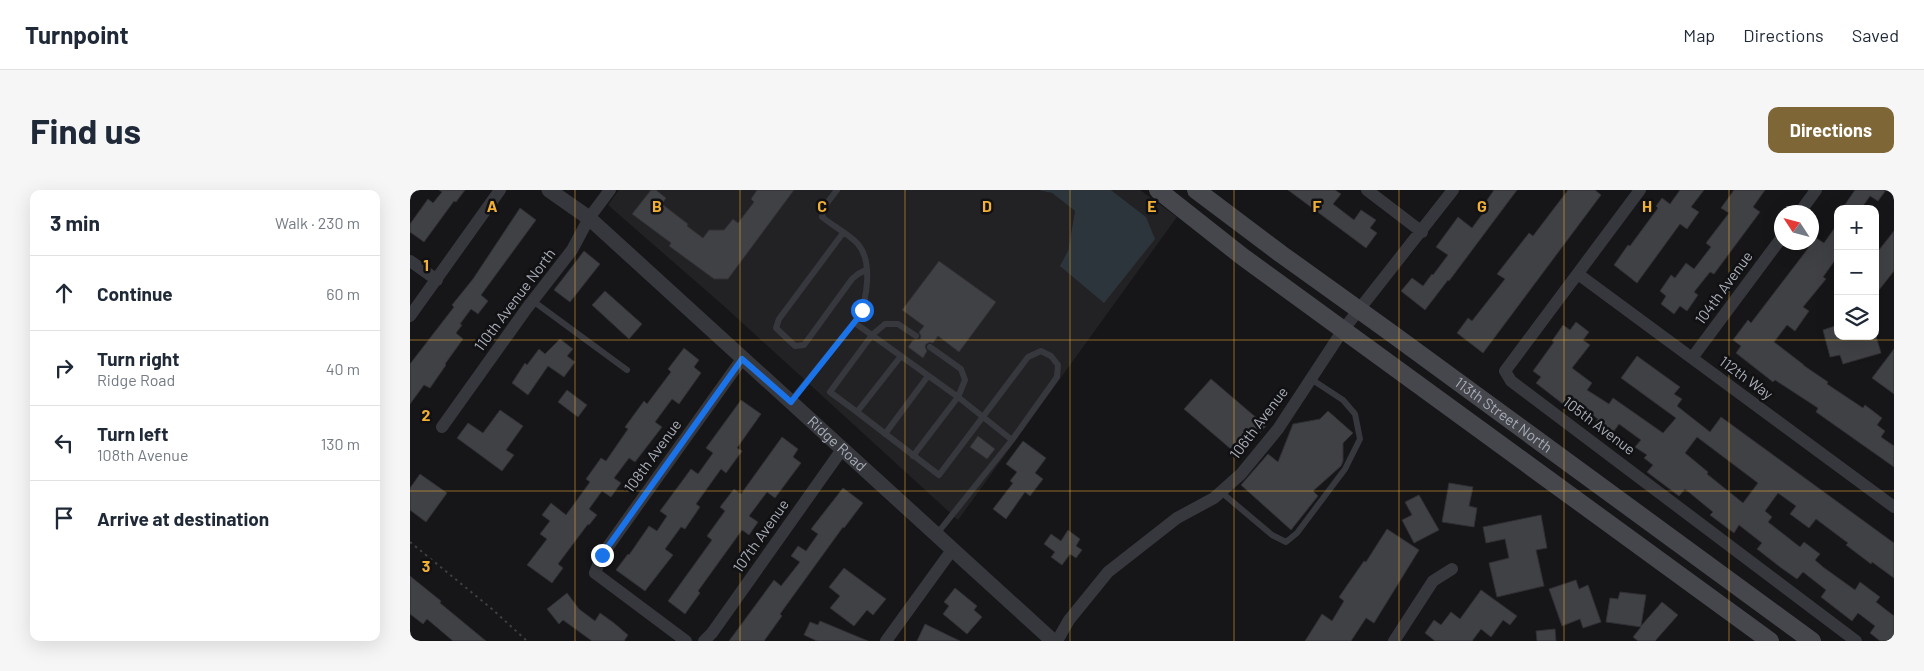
<!DOCTYPE html>
<html lang="en">
<head>
<meta charset="utf-8">
<style>
	:root { --surface:#fff; --page:#f6f6f7; --text:#1f2937; --muted:#747a83; --line:#e0e1e3; --accent:#7e6636 }
	body { margin:0; font-family:Barlow,sans-serif; background:var(--page); color:var(--text) }
	.controls { position:absolute; right:15px; top:15px; display:grid; overflow:hidden; border-radius:10px; box-shadow:0 5px 20px #0002 }
	.controls button { width:45px; height:45px; display:grid; place-items:center; padding:0; border:0; border-bottom:1px solid var(--line); background:var(--surface); color:var(--text); font:25px sans-serif }
	.compass { position:absolute; left:1364px; top:15px; width:45px; height:45px; border-radius:50%; background:var(--surface); box-shadow:0 5px 20px #0002; rotate:306deg }
	.stop { position:absolute; width:15px; height:15px; margin:-11px; border:4px solid #1a73e8; border-radius:50%; background:#fff }
	.stop.end { background:#1a73e8; border-color:#fff; box-shadow:0 1px 5px #0008 }
	.list { margin:0; padding:0; list-style:none }
	h2 { display:flex; justify-content:space-between; align-items:center; height:65px; margin:0; padding:0 20px; font-size:21px }
	h2 small { font-size:16px; font-weight:400; color:var(--muted) }
	.list li { display:grid; grid-template-columns:32px 1fr auto; gap:15px; align-items:center; box-sizing:border-box; height:75px; padding:0 20px; border-top:1px solid var(--line) }
	.list b { display:block; font-size:19px; white-space:nowrap }
	.list p { margin:0; font-size:16px; white-space:nowrap; color:var(--muted) }
	.list em { font-size:16px; font-style:normal; color:var(--muted) }
	.icon { flex:none; width:28px; height:28px; fill:none; stroke:currentColor; stroke-width:2; stroke-linecap:round; stroke-linejoin:round }
	.map { position:relative; flex:none; width:1484px; height:451px; overflow:hidden; border-radius:10px }
	header { display:flex; align-items:center; gap:30px; box-sizing:border-box; height:70px; padding:0 25px; background:var(--surface); border-bottom:1px solid var(--line) }
	header strong { font-size:24px }
	nav { display:flex; gap:28px; margin-inline-start:auto; font-size:18px }
	.intro { display:flex; align-items:center; justify-content:space-between; box-sizing:border-box; height:120px; padding:0 30px }
	h1 { margin:0; font-size:35px }
	.button { padding:12px 22px; border-radius:10px; background:var(--accent); color:#fff; font-size:18px; font-weight:700 }
	main { display:flex; gap:30px; padding:0 30px }
	aside { flex:1; background:var(--surface); border-radius:10px; box-shadow:0 5px 20px #0002 }
	.map>svg:first-child { display:block }
	.built { fill:#222225 }
	.water { fill:#2c353c }
	.building { fill:#404145; stroke:#303034; fill-rule:evenodd }
	.lines { fill:none; stroke-linecap:round; stroke-linejoin:round }
	.path { stroke:#3d3f44; stroke-width:2; stroke-dasharray:2.5 4; stroke-linecap:butt }
	.service { stroke:#37383d; stroke-width:6 }
	.minor { stroke:#37383d; stroke-width:12 }
	.tertiary { stroke:#37383d; stroke-width:15 }
	.secondary { stroke:#45474d; stroke-width:18 }
	.route { stroke:#1a73e8; stroke-width:6 }
	.grid { fill:none; stroke:#f2b134; stroke-width:1; stroke-opacity:0.55 }
	.labels { text-anchor:middle; stroke-width:5; stroke-linejoin:round; paint-order:stroke }
	.street-label { font-size:15px; fill:#a8adb8; stroke:#111113 }
	.grid-label { font-size:16px; text-anchor:middle; font-weight:bold; fill:#f2b134; stroke:#111113; stroke-width:5; stroke-linejoin:round; paint-order:stroke }
</style>
</head>
<body>
<header>
<strong>Turnpoint</strong>
<nav><a>Map</a><a>Directions</a><a>Saved</a></nav>
</header>
<div class="intro"><h1>Find us</h1><a class="button">Directions</a></div>
<main>
<aside>
<h2>3 min<small>Walk · 230 m</small></h2>
<ul class="list">
<li><svg class="icon" aria-label="ahead" viewBox="0 0 24 24"><path d="M12 20V5M6 11l6-6 6 6"/></svg><div><b>Continue</b></div><em>60 m</em></li>
<li><svg class="icon" aria-label="right" viewBox="0 0 24 24"><path d="M7 20v-9h11M14 6l5 5-5 5"/></svg><div><b>Turn right</b><p>Ridge Road</p></div><em>40 m</em></li>
<li><svg class="icon" aria-label="left" viewBox="0 0 24 24"><path d="M17 20v-9H6M10 6l-5 5 5 5"/></svg><div><b>Turn left</b><p>108th Avenue</p></div><em>130 m</em></li>
<li><svg class="icon" aria-label="arrive" viewBox="0 0 24 24"><path d="M6 21V4h12l-3 4 3 4H6"/></svg><div><b>Arrive at destination</b></div></li>
</ul>
</aside>
<div class="map">
<svg width="1484" height="451" viewBox="0 0 1484 451">
	<rect width="100%" height="100%" fill="#161618"/>
	<path class="built" d="M209,0H628L642,3L665,21L658,61L736,27L701,0H730L767,27L548,330L315,117L198,15Z"/>
	<path class="water" d="M628,0H701L736,27L745,49L694,113L650,76L658,61L665,21L642,3Z"/>
	<path class="building" d="M29,0H55L46,12L44,11L14,52L0,42V34L18,9L23,13L32,2Z
		M241,0H246L256,8L252,14L278,34L277,36L293,48L299,40H314L323,29L328,33L344,12L341,9L347,0H384L318,89H304L259,56L261,53L222,24Z
		M878,0H925L931,4L923,14L944,30L951,20L966,30L960,38L967,43L956,58Z
		M1084,0H1107L1039,91L1038,90L1015,120L991,101L1002,88L1013,96L1022,84L1023,85L1038,65L1026,57L1048,27L1062,38L1079,15L1075,13Z
		M1158,0H1185L1191,5L1073,163L1047,143L1058,128L1062,131L1095,89L1087,84L1119,43L1123,46Z
		M1270,0H1294L1281,17L1289,22L1277,39L1270,34L1227,93L1204,75L1218,55L1220,56L1248,18L1246,16L1252,8L1260,14Z
		M1324,0H1355L1343,17L1350,22L1304,84L1300,82L1284,102L1288,105L1277,121L1270,116L1264,124L1251,114L1256,106L1250,101L1261,85L1265,88L1276,73L1284,79L1301,57L1296,53L1319,23L1311,18Z
		M1445,0H1476L1468,11L1460,6L1451,19H1432Z
		M110,18L126,30L71,105L78,111L68,124L61,119L50,134L52,135L46,143L53,149L35,174L36,175L20,198L14,195L0,214V174L44,117L42,115L63,89Z
		M1428,33V66L1413,87L1416,89L1393,117L1399,121L1385,141L1377,135L1364,152L1394,175H1393L1418,192L1417,194L1453,218L1455,215L1472,228L1467,235L1475,241L1471,247L1484,256V277L1406,222L1408,218L1365,190L1363,192L1326,163L1331,156L1323,150L1338,130L1341,133L1406,48L1414,53Z
		M1484,41V81L1465,105V65Z
		M174,61L190,74L160,112L144,100Z
		M529,71L586,112L549,162L528,146L523,153L520,152L516,154L515,157L517,161L513,168L498,157L503,150L510,149L511,146L509,142L514,136L492,120Z
		M195,101L232,134L219,149L182,115Z
		M1166,132L1179,142L1173,150L1180,155L1162,178L1182,193L1177,200L1199,214L1203,208L1253,243L1266,228L1211,188L1227,166L1270,197L1264,204L1272,209L1267,216L1300,242L1311,227L1484,353V388L1462,372L1461,374L1436,355L1438,353L1406,329L1399,338L1380,324L1386,316L1368,303L1355,321L1362,327L1358,332L1390,357L1394,352L1410,364L1405,370L1413,377L1445,400L1450,392L1470,407L1466,412L1484,426V451H1470L1460,443L1465,436L1448,423L1442,431L1429,421L1411,407L1416,400L1393,382L1387,389L1370,377L1347,359L1352,353L1329,335L1324,343L1300,325L1303,322L1275,299L1269,306L1237,282L1243,275L1234,268L1237,265L1225,257L1231,250L1209,234L1199,248L1183,236L1188,229L1167,214L1162,221L1126,193L1131,187L1123,181L1144,152L1142,151L1153,135L1160,140ZM1287,247L1348,293L1333,313L1297,284L1298,282L1275,263Z
		M1428,135V146H1466L1471,163L1433,174L1430,165L1420,167L1413,140Z
		M150,149L163,159L157,166L165,172L154,187L138,176L118,205L102,193L115,173L117,175L129,159L135,164Z
		M274,158L289,170L284,177L291,183L269,214L262,209L245,232L252,237L225,272L219,268L204,288L211,293L201,307L192,301L179,319L187,325L179,335L178,334L148,374L153,378L142,393L117,375L137,349L130,344L140,331L132,325L141,313L156,325L180,292L176,289L191,268L196,271L218,239L215,237L234,211L237,214L261,182L258,179Z
		M1484,159V204L1462,188Z
		M801,189L856,236L829,266L774,219Z
		M157,200L177,215L168,227L148,212Z
		M331,210L351,224L327,258L332,261L316,283L311,279L286,314L290,317L275,339L271,337L255,359L263,365L235,401L206,380L218,364L219,365L239,336L247,341L257,326L250,321L281,279L288,284L303,263L296,258Z
		M90,220L113,236L96,260L104,265L92,281L47,248L58,233L73,243Z
		M918,221L943,243L933,253V271L931,276L903,301L908,306L881,340L831,295L858,264L868,272L883,234L910,229Z
		M568,246L585,259L577,269L560,257Z
		M372,247L388,259L383,267L391,273L365,308L357,302L339,326L348,332L339,345L332,340L288,401L290,403L275,424L258,411L302,350L297,346L315,321L310,317L324,299L331,304Z
		M613,251L636,268L625,283L633,289L620,306L615,302L596,329L583,319L603,293L600,291L607,282L596,274Z
		M10,284L37,303L16,332L0,320V298Z
		M1039,293L1063,297L1059,316L1067,318L1064,337L1032,332Z
		M433,298L453,313L434,338L433,337L370,424L372,426L354,451H319L364,390L371,396L390,372L381,366L388,356L396,361L408,344L401,339Z
		M1009,305L1029,340L1004,353L992,330L1002,325L995,312Z
		M1131,325L1137,358L1126,360L1134,396L1087,407L1079,373L1099,368L1095,349L1076,353L1073,337Z
		M977,339L1009,360L964,433L956,428L941,451H895L912,424L922,431L934,411L929,407L954,371L956,372Z
		M658,340L670,349L666,356L672,360L666,368L660,364L652,375L641,367L645,362L634,354L641,344L651,351Z
		M434,378L476,409L463,425L457,420L444,436L420,418L430,406L419,397Z
		M0,386L31,411L30,413L76,451H43L17,429L13,434L0,424Z
		M1166,390L1169,399L1178,395L1191,432L1173,438L1170,429L1152,436L1139,399Z
		M545,398L567,416L564,420L572,427L557,444L533,424L539,416L534,412Z
		M1071,400L1107,426L1100,435L1093,430L1081,447L1071,439L1062,451H1025L1015,443L1024,430L1031,435L1041,422L1050,429Z
		M1210,402L1236,405L1231,436L1252,412L1268,425L1245,451H1228L1223,447L1231,437L1196,432L1200,408L1208,409Z
		M157,403L169,419L185,431L190,423L204,433L218,445L214,451H182L153,430L149,434L137,419Z
		M410,431L458,451H407L394,445L400,432L408,435Z
		M515,434L550,451H507Z
		M1145,439L1146,451H1127L1126,441Z"/>
	<g class="lines">
		<path class="path" d="M0,352L82,419L117,451"/>
		<path class="service" d="M433,43L369,129L366,138L385,156L394,155L442,89L448,84L456,80
			M123,111L217,180
			M445,133L548,207L602,250L526,345
			M491,166L447,222L529,285L618,167L631,161L641,166L648,175L647,187L602,250
			M381,211L447,129C458,110 463,70 447,53C437,43 423,36 412,27L414,17L427,0
			M447,222L420,202L462,145L475,134H488L506,146
			M475,244L518,186
			M503,266L548,207L555,190L551,179L520,157
			M811,302L862,345L876,352L887,343L935,279L950,249L945,224L933,210L901,189"/>
		<path class="minor" d="M957,0L1012,42
			M1230,0L1095,181L1101,191L1446,451
			M1390,22L1406,0
			M0,71L27,90
			M1168,84L1484,317
			M0,126L90,0
			M1282,168L1372,47
			M32,237L117,118L162,60L179,28L200,0
			M276,451L185,383L192,365L332,169
			M294,451L302,443L433,258
			M476,451L542,360
			M647,451L659,430L698,382L767,328L804,308L831,284L868,239L933,140L1043,0
			M984,451L1023,391L1042,379"/>
		<path class="tertiary" id="s1" d="M139,0L179,28L643,451"/>
		<g class="secondary">
			<path d="M748,0L833,67L1360,451"/>
			<path id="s2" d="M786,0L871,64L977,140L1402,451"/>
		</g>
	</g>
	<g class="lines">
		<path class="route" d="M192,365L332,169L381,212L447,129L452,120"/>
	</g>
	<path class="grid" d="M165,0V451M330,0V451M495,0V451M660,0V451M824,0V451M989,0V451M1154,0V451M1319,0V451M0,150H1484M0,301H1484"/>
	<g class="labels">
		<g class="street-label">
			<text transform="translate(1314 98) rotate(-54)" y="5">104th Avenue</text>
			<text transform="translate(105 110) rotate(-53)" y="5">110th Avenue North</text>
			<text transform="translate(1336 188) rotate(36)" y="5">112th Way</text>
			<text dy="5" stroke="none"><textPath href="#s2" startOffset="381">113th Street North</textPath></text>
			<text transform="translate(849 233) rotate(-53)" y="5">106th Avenue</text>
			<text transform="translate(1189 236) rotate(37)" y="5">105th Avenue</text>
			<text dy="5" stroke="none"><textPath href="#s1" startOffset="384">Ridge Road</textPath></text>
			<text transform="translate(243 266) rotate(-54)" y="5">108th Avenue</text>
			<text transform="translate(351 346) rotate(-55)" y="5">107th Avenue</text>
		</g>
	</g>
	<g class="grid-label">
		<text x="82" y="22">A</text>
		<text x="247" y="22">B</text>
		<text x="412" y="22">C</text>
		<text x="577" y="22">D</text>
		<text x="742" y="22">E</text>
		<text x="907" y="22">F</text>
		<text x="1072" y="22">G</text>
		<text x="1237" y="22">H</text>
		<text x="16" y="81">1</text>
		<text x="16" y="231">2</text>
		<text x="16" y="382">3</text>
	</g>
</svg>
<div class="controls">
<button>+</button>
<button>−</button>
<button><svg class="icon" aria-label="layers" viewBox="0 0 24 24"><path d="M12 4l9 5-9 5-9-5zM3 14l9 5 9-5"/></svg></button>
</div>
<svg class="compass" viewBox="-18 -18 36 36"><path d="M0-13l5 13h-10z" fill="#e53935"/><path d="M0 13l5-13h-10z" fill="#747a83"/></svg>
<div class="stop" style="left:452px;top:120px"></div>
<div class="stop end" style="left:192px;top:365px"></div>
</div>
</main>
</body>
</html>
